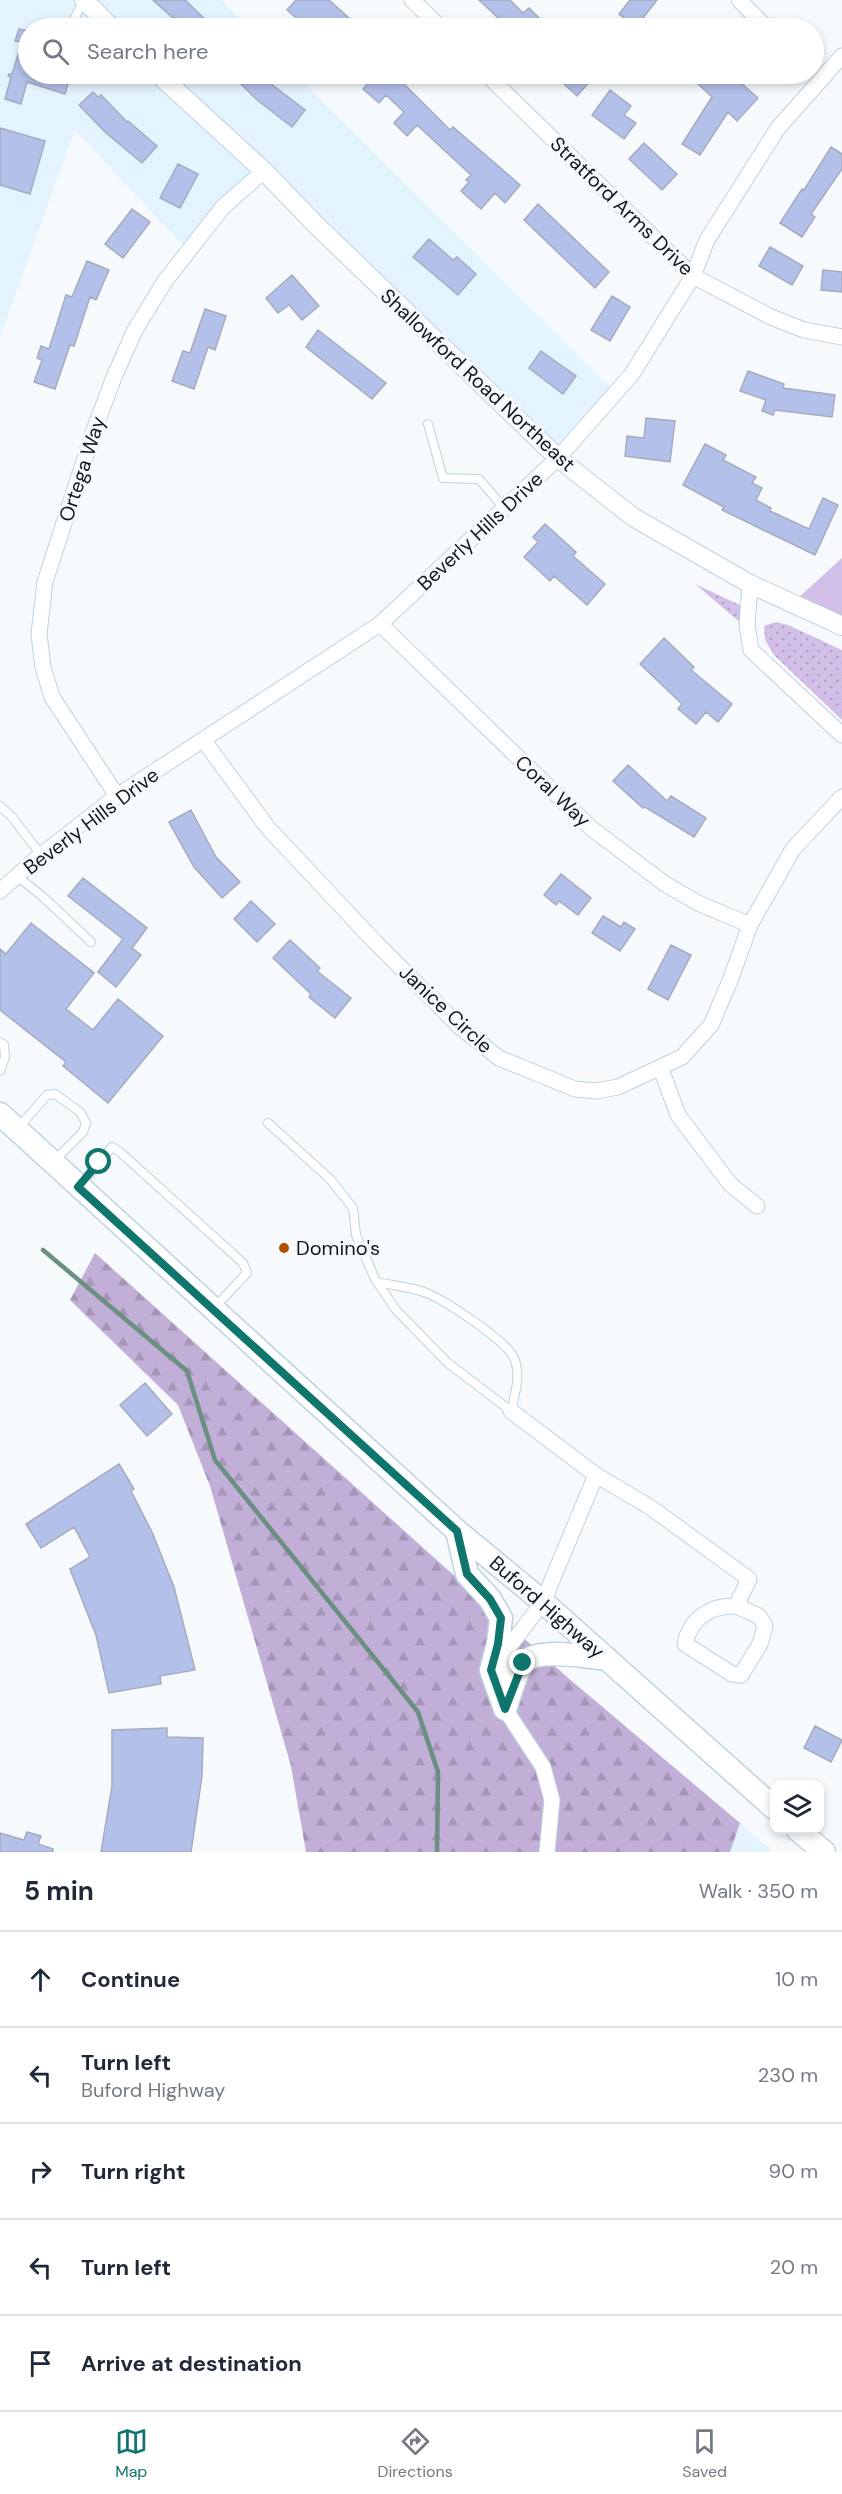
<!DOCTYPE html>
<html lang="en">
<head>
<meta charset="utf-8">
<style>
	:root { --surface:#fff; --page:#f6f6f7; --text:#1f2937; --muted:#747a83; --line:#e0e1e3; --accent:#0f766e }
	body { margin:0; font-family:"DM Sans",sans-serif; background:var(--page); color:var(--text) }
	.controls { position:absolute; right:18px; bottom:18px; display:grid; overflow:hidden; border-radius:12px; box-shadow:0 3px 9px #0003 }
	.controls button { width:54px; height:54px; display:grid; place-items:center; padding:0; border:0; border-bottom:2px solid var(--line); background:var(--surface); color:var(--text); font:30px sans-serif }
	.stop { position:absolute; width:18px; height:18px; margin:-14px; border:4px solid #0f766e; border-radius:50%; background:#fff }
	.stop.end { background:#0f766e; border-color:#fff; box-shadow:0 2px 6px #0008 }
	.list { margin:0; padding:0; list-style:none }
	h2 { display:flex; justify-content:space-between; align-items:center; height:78px; margin:0; padding:0 24px; font-size:26px }
	h2 small { font-size:20px; font-weight:400; color:var(--muted) }
	.list li { display:grid; grid-template-columns:39px 1fr auto; gap:18px; align-items:center; box-sizing:border-box; height:96px; padding:0 24px; border-top:2px solid var(--line) }
	.list b { display:block; font-size:22px; white-space:nowrap }
	.list p { margin:0; font-size:20px; white-space:nowrap; color:var(--muted) }
	.list em { font-size:20px; font-style:normal; color:var(--muted) }
	.icon { flex:none; width:33px; height:33px; fill:none; stroke:currentColor; stroke-width:2; stroke-linecap:round; stroke-linejoin:round }
	.map { position:relative; flex:none; width:842px; height:1852px; overflow:hidden }
	.search { position:absolute; background:var(--surface); box-shadow:0 3px 9px #0003; left:18px; right:18px; top:18px; height:66px; display:flex; align-items:center; gap:15px; box-sizing:border-box; padding:0 21px; border-radius:33px; color:var(--muted); font-size:22px }
	.sheet { height:558px; background:var(--surface) }
	nav { display:flex; justify-content:space-around; align-items:center; box-sizing:border-box; height:84px; border-top:2px solid var(--line); background:var(--surface); font-size:16px; color:var(--muted) }
	nav a { display:grid; justify-items:center; gap:3px }
	nav .on { color:var(--accent) }
	.map>svg:first-child { display:block }
	.built { fill:#e3f4ff }
	.forest { fill:url(#forest-firs) }
	.park { fill:url(#park-dots) }
	.pitch { fill:#d1bfe7 }
	.lines { fill:none; stroke-linecap:round; stroke-linejoin:round }
	.stream { stroke:#6b8f82; stroke-width:4.5 }
	.building { fill:#b3c0e9; stroke:#a5abbe; stroke-width:1.5 }
	.service-casing { stroke:#bed2df; stroke-width:10 }
	.minor-casing { stroke:#bed2df; stroke-width:17 }
	.tertiary-casing { stroke:#bed2df; stroke-width:20 }
	.primary-casing { stroke:#bed2df; stroke-width:25 }
	.service { stroke:#fff; stroke-width:8 }
	.minor { stroke:#fff; stroke-width:15 }
	.tertiary { stroke:#fff; stroke-width:18 }
	.primary { stroke:#fff; stroke-width:22 }
	.route { stroke:#0f766e; stroke-width:8 }
	.poi-dot { fill:#af5100; stroke:#f6fafd; stroke-width:2 }
	.labels { text-anchor:middle; stroke-width:6; stroke-linejoin:round; paint-order:stroke }
	.street-label { font-size:20px; fill:#12191e; stroke:#f6fafd }
	.poi-label { font-size:20px; fill:#12191e; stroke:#f6fafd; text-anchor:start }
</style>
</head>
<body>
<div class="map">
<svg width="842" height="1852" viewBox="0 0 842 1852">
	<defs>
		<pattern id="forest-firs" width="22" height="20" patternUnits="userSpaceOnUse" patternTransform="scale(1.5)"><rect width="22" height="20" fill="#c1afd7"/><path d="M5 1l3.5 6h-7zM16 11l3.5 6h-7z" fill="#a596b8"/></pattern>
		<pattern id="park-dots" width="8" height="8" patternUnits="userSpaceOnUse" patternTransform="scale(1.5)"><rect width="8" height="8" fill="#d1bfe7"/><path d="M2 2h.1M6 6h.1" fill="none" stroke="#b2a4c6" stroke-width="1.8" stroke-linecap="round"/></pattern>
	</defs>
	<rect width="100%" height="100%" fill="#f6fafd"/>
	<path class="built" d="M0,0H221L250,28H28V74H295L618,395L561,459L264,172L192,255L75,130L0,337Z
		M740,1823L773,1852H730Z"/>
	<path class="forest" d="M95,1253L567,1677L740,1823L730,1852H306L291,1766L210,1486L178,1405L70,1300Z"/>
	<path class="park" d="M695,584L742,606V624Z
		M776,622L788,625L842,650V720L774,655L765,640L764,626Z"/>
	<path class="pitch" d="M842,558V632L786,609Z"/>
	<g class="lines">
		<path class="stream" d="M43,1250L187,1371L215,1460L418,1712L438,1772L437,1852"/>
	</g>
	<path class="building" d="M153,0H185L214,28H184Z
		M296,0H329L360,28H308L287,10Z
		M479,0H510L523,13L529,8L549,28H509Z
		M630,0H657L636,27L619,14Z
		M19,29L28,31V74H71L65,94L27,82L21,104L5,99L11,77L8,76L9,74H12L22,42L15,41Z
		M231,74H258L305,110L292,127L256,99Z
		M376,74H404L399,79L450,130L453,127L520,185L505,203L495,193L481,209L461,191L469,182L466,180L471,175L417,125L407,136L394,123L404,112L386,95L379,103L363,89Z
		M553,74H586L592,79L577,96Z
		M706,74H731L758,98L737,121L728,112L700,155L682,144L712,97L697,83Z
		M610,90L631,106L624,115L636,123L624,139L592,115Z
		M93,92L98,97L101,95L127,122L128,121L157,146L142,163L105,132L79,105Z
		M0,128L45,141L30,194L0,185Z
		M644,143L677,174L662,190L629,159Z
		M831,147L842,154V169L811,214L815,217L802,237L780,223L802,189L804,190Z
		M178,164L198,174L180,208L160,198Z
		M538,204L609,272L595,288L524,220Z
		M132,209L150,222L123,258L105,244Z
		M429,239L453,260L457,257L476,274L458,295L413,257Z
		M770,247L803,266L792,285L759,266Z
		M87,261L109,270L96,300L90,297L74,346L70,345L55,389L34,382L42,360L37,358L41,346L49,349L66,295L72,297Z
		M823,270L842,272V292L821,290Z
		M292,275L319,306L302,320L289,305L278,313L266,298Z
		M612,296L630,307L610,341L591,330Z
		M205,309L226,316L215,350L208,347L194,389L172,381L183,351L190,353Z
		M318,330L386,383L372,399L306,347Z
		M541,351L576,376L563,394L529,368Z
		M748,371L784,384L783,388L835,395L832,417L775,410L773,415L762,411L766,400L740,391Z
		M646,418L675,421L670,462L625,456L627,436L644,438Z
		M705,444L726,455L723,460L756,477L752,483L762,488L756,500L771,508L770,511L809,529L823,498L838,505L815,555L722,510L724,507L683,485Z
		M545,524L576,552L573,556L605,584L587,605L554,576L550,581L524,557L538,542L533,537Z
		M664,638L694,667L691,670L732,704L718,722L706,712L696,724L678,709L682,704L640,664Z
		M628,765L667,801L671,796L706,818L694,837L645,807L643,808L613,781Z
		M191,810L216,857L240,882L222,898L194,867L169,822Z
		M561,874L591,898L578,915L559,901L556,905L544,895Z
		M83,878L147,928L132,948L141,955L116,987L98,972L123,939L68,896Z
		M251,901L275,924L257,942L234,919Z
		M603,916L621,927L624,922L635,929L620,951L592,933Z
		M31,923L94,973L66,1009L93,1030L118,999L163,1036L108,1103L63,1066L66,1062L0,1010V949L6,954Z
		M290,940L320,968L317,971L351,998L335,1018L309,997L311,994L273,958Z
		M671,945L691,955L668,1000L648,989Z
		M145,1383L172,1414L147,1436L120,1405Z
		M119,1464L134,1489L131,1491L152,1532L174,1587L195,1670L160,1676L161,1684L109,1693L96,1635L70,1569L90,1557L74,1527L41,1548L26,1524Z
		M815,1726L842,1740L831,1762L804,1748Z
		M167,1728V1737L203,1738L202,1776L191,1852H101L112,1786V1730Z
		M27,1832L41,1836L38,1844L53,1849V1852H0V1833L24,1840Z"/>
	<g class="lines">
		<g class="service-casing">
			<path id="service" d="M70,28L83,1
				M428,424L443,478L479,479L504,508
				M0,806L12,817L41,855
				M17,876L42,896L91,942
				M0,1042L4,1045L5,1057L0,1071
				M268,1123L330,1179L353,1208L356,1235L375,1279L396,1310L448,1363L511,1411C515,1394 522,1373 513,1356C503,1339 450,1304 431,1295C416,1287 394,1286 377,1282
				M19,1127L47,1095L55,1094L80,1112L86,1123L83,1132L55,1160
				M81,1184L112,1147L120,1152L243,1263L247,1273L216,1306"/>
		</g>
		<g class="minor-casing">
			<path id="minor" d="M412,0L441,28
				M739,0L767,28
				M486,74L693,276L771,317L804,330L842,337
				M750,584L747,625L751,650L842,735
				M380,624L591,828L665,884L698,903L750,925
				M204,741L268,828L375,942L459,1026L499,1058L575,1089L596,1091L618,1087L682,1057L711,1025L730,981L750,925L793,849L842,797
				M117,796L52,697L43,667L39,634L45,582L93,433L114,377L135,330L165,281L223,207L264,171
				M0,891L35,860L117,796L380,624L558,458L632,374L693,276L707,240L778,128L842,56
				M661,1069L678,1115L730,1184L757,1206
				M511,1411L596,1475L543,1602L509,1647L505,1709L543,1767L552,1800L547,1852
				M596,1475L650,1507L749,1579L736,1606C711,1605 690,1618 685,1644L732,1674L741,1675L760,1644L765,1626L759,1616L736,1606"/>
		</g>
		<g class="tertiary-casing">
			<path id="tertiary" d="M84,0L112,28
				M158,74L264,171L315,224L558,458L633,517L750,584L842,626"/>
		</g>
		<g class="primary-casing">
			<path id="primary" d="M0,1114L457,1531L543,1602L774,1808
				M457,1531L467,1574L490,1599L501,1618L498,1644L491,1670L505,1709
				M505,1709C510,1695 514,1678 522,1665C534,1646 587,1657 607,1659
				M798,1830L824,1852"/>
		</g>
		<use href="#service" class="service"/>
		<use href="#minor" class="minor"/>
		<use href="#tertiary" class="tertiary"/>
		<use href="#primary" class="primary"/>
	</g>
	<g class="lines">
		<path class="route" d="M99,1162L78,1187L457,1531L467,1574L490,1599L501,1618L498,1644L491,1670L505,1709L523,1663"/>
	</g>
	<circle class="poi-dot" cx="284" cy="1248" r="6"/>
	<g class="labels">
		<g class="street-label">
			<text transform="translate(622 206) rotate(44)" y="7">Stratford Arms Drive</text>
			<text transform="translate(478 380) rotate(43)" y="7">Shallowford Road Northeast</text>
			<text transform="translate(82 469) rotate(-72)" y="7">Ortega Way</text>
			<text transform="translate(480 531) rotate(-43)" y="7">Beverly Hills Drive</text>
			<text transform="translate(553 791) rotate(43)" y="7">Coral Way</text>
			<text transform="translate(91 821) rotate(-37)" y="7">Beverly Hills Drive</text>
			<text transform="translate(446 1009) rotate(43)" y="7">Janice Circle</text>
			<text transform="translate(547 1607) rotate(41)" y="7">Buford Highway</text>
		</g>
		<g class="poi-label">
			<text x="296" y="1255">Domino's</text>
		</g>
	</g>
</svg>
<div class="controls">
<button><svg class="icon" aria-label="layers" viewBox="0 0 24 24"><path d="M12 4l9 5-9 5-9-5zM3 14l9 5 9-5"/></svg></button>
</div>
<div class="stop" style="left:99px;top:1162px"></div>
<div class="stop end" style="left:523px;top:1663px"></div>
<div class="search"><svg class="icon" aria-label="search" viewBox="0 0 24 24"><circle cx="10" cy="10" r="6"/><path d="M15 15l6 6"/></svg>Search here</div>
</div>
<section class="sheet">
<h2>5 min<small>Walk · 350 m</small></h2>
<ul class="list">
<li><svg class="icon" aria-label="ahead" viewBox="0 0 24 24"><path d="M12 20V5M6 11l6-6 6 6"/></svg><div><b>Continue</b></div><em>10 m</em></li>
<li><svg class="icon" aria-label="left" viewBox="0 0 24 24"><path d="M17 20v-9H6M10 6l-5 5 5 5"/></svg><div><b>Turn left</b><p>Buford Highway</p></div><em>230 m</em></li>
<li><svg class="icon" aria-label="right" viewBox="0 0 24 24"><path d="M7 20v-9h11M14 6l5 5-5 5"/></svg><div><b>Turn right</b></div><em>90 m</em></li>
<li><svg class="icon" aria-label="left" viewBox="0 0 24 24"><path d="M17 20v-9H6M10 6l-5 5 5 5"/></svg><div><b>Turn left</b></div><em>20 m</em></li>
<li><svg class="icon" aria-label="arrive" viewBox="0 0 24 24"><path d="M6 21V4h12l-3 4 3 4H6"/></svg><div><b>Arrive at destination</b></div></li>
</ul>
</section>
<nav>
<a class="on"><svg class="icon" aria-label="map" viewBox="0 0 24 24"><path d="M3 6l6-2 6 2 6-2v14l-6 2-6-2-6 2zM9 4v14M15 6v14"/></svg>Map</a>
<a><svg class="icon" aria-label="directions" viewBox="0 0 24 24"><path d="M12 3l9 9-9 9-9-9zM9 14v-3h6M13 9l2 2-2 2"/></svg>Directions</a>
<a><svg class="icon" aria-label="saved" viewBox="0 0 24 24"><path d="M7 4h10v16l-5-4-5 4z"/></svg>Saved</a>
</nav>
</body>
</html>
